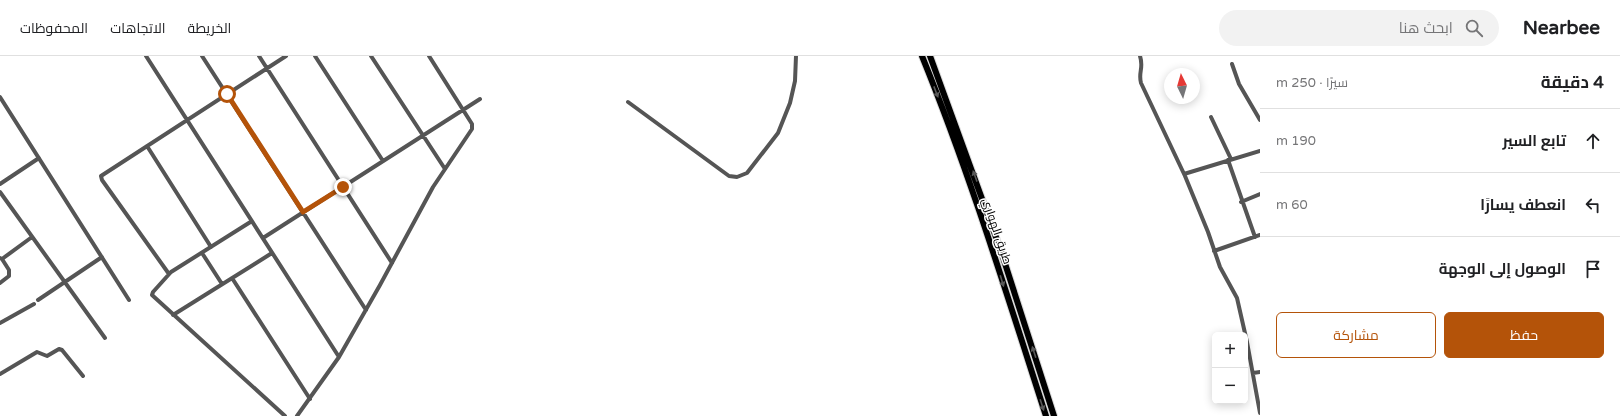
<!DOCTYPE html>
<html lang="ar">
<head>
<meta charset="utf-8">
<style>
	:root { --surface:#fff; --page:#f2f2f2; --text:#202124; --muted:#757577; --line:#e0e0e0; --accent:#b45309 }
	body { margin:0; font-family:"Varela Round",Cairo,sans-serif; background:var(--page); color:var(--text); direction:rtl }
	.controls { position:absolute; right:12px; bottom:12px; display:grid; overflow:hidden; border-radius:6px; box-shadow:0 2px 10px #0003 }
	.controls button { width:36px; height:36px; display:grid; place-items:center; padding:0; border:0; border-bottom:1px solid var(--line); background:var(--surface); color:var(--text); font:20px sans-serif }
	.compass { position:absolute; left:1164px; top:12px; width:36px; height:36px; border-radius:50%; background:var(--surface); box-shadow:0 2px 10px #0003; rotate:355deg }
	.stop { position:absolute; width:12px; height:12px; margin:-9px; border:3px solid #b45309; border-radius:50%; background:#fff }
	.stop.end { background:#b45309; border-color:#fff; box-shadow:0 1px 4px #0008 }
	.list { margin:0; padding:0; list-style:none }
	h2 { display:flex; justify-content:space-between; align-items:center; height:52px; margin:0; padding:0 16px; font-size:17px }
	h2 small { font-size:13px; font-weight:400; color:var(--muted) }
	.list li { display:grid; grid-template-columns:26px 1fr auto; gap:12px; align-items:center; box-sizing:border-box; height:64px; padding:0 16px; border-top:1px solid var(--line) }
	.list b { display:block; font-size:15px; white-space:nowrap }
	.list em { font-size:13px; font-style:normal; color:var(--muted) }
	.actions { display:flex; gap:8px; padding:12px 16px }
	.actions a { flex:1; padding:9px 0; border:1px solid var(--accent); border-radius:6px; text-align:center; font-size:14px; color:var(--accent) }
	.actions .main { background:var(--accent); color:#fff }
	.icon { flex:none; width:22px; height:22px; fill:none; stroke:currentColor; stroke-width:2; stroke-linecap:round; stroke-linejoin:round }
	.map { position:relative; flex:none; width:1260px; height:360px; overflow:hidden; direction:ltr }
	header { display:flex; align-items:center; gap:24px; box-sizing:border-box; height:56px; padding:0 20px; background:var(--surface); border-bottom:1px solid var(--line) }
	header strong { font-size:19px }
	nav { display:flex; gap:22px; margin-inline-start:auto; font-size:14px }
	.search { width:280px; height:36px; background:var(--page); display:flex; align-items:center; gap:10px; box-sizing:border-box; padding:0 14px; border-radius:22px; color:var(--muted); font-size:15px }
	main { display:flex }
	aside { flex:1; background:var(--surface) }
	.map>svg:first-child { display:block }
	.lines { fill:none; stroke-linecap:round; stroke-linejoin:round }
	.trunk-casing { stroke:#dbdbdb; stroke-width:8 }
	.minor { stroke:#555; stroke-width:4 }
	.trunk { stroke:#000; stroke-width:6 }
	.oneway { fill:#595959 }
	.route { stroke:#b45309; stroke-width:5 }
	.labels { text-anchor:middle; stroke-width:3; stroke-linejoin:round; paint-order:stroke }
	.street-label { font-size:12px; fill:#000; stroke:#fff }
</style>
</head>
<body>
<header>
<strong>Nearbee</strong>
<div class="search"><svg class="icon" aria-label="search" viewBox="0 0 24 24"><circle cx="10" cy="10" r="6"/><path d="M15 15l6 6"/></svg>ابحث هنا</div>
<nav><a>الخريطة</a><a>الاتجاهات</a><a>المحفوظات</a></nav>
</header>
<main>
<aside>
<h2>4 دقيقة<small>سيرًا · 250 m</small></h2>
<ul class="list">
<li><svg class="icon" aria-label="ahead" viewBox="0 0 24 24"><path d="M12 20V5M6 11l6-6 6 6"/></svg><div><b>تابع السير</b></div><em>190 m</em></li>
<li><svg class="icon" aria-label="left" viewBox="0 0 24 24"><path d="M17 20v-9H6M10 6l-5 5 5 5"/></svg><div><b>انعطف يسارًا</b></div><em>60 m</em></li>
<li><svg class="icon" aria-label="arrive" viewBox="0 0 24 24"><path d="M6 21V4h12l-3 4 3 4H6"/></svg><div><b>الوصول إلى الوجهة</b></div></li>
</ul>
<div class="actions"><a class="main">حفظ</a><a>مشاركة</a></div>
</aside>
<div class="map">
<svg width="1260" height="360" viewBox="0 0 1260 360">
	<rect width="100%" height="100%" fill="#fff"/>
	<g class="lines">
		<g class="trunk-casing">
			<path id="trunk" d="M922,0C970,118 1007,239 1046,360
				M930,0L1001,195L1054,360"/>
		</g>
		<path class="minor" d="M146,0L339,301
			M202,0L366,254
			M259,0L392,207
			M315,0L383,105
			M371,0L445,113
			M1140,0C1144,12 1138,16 1141,27L1185,120L1208,176L1220,211L1237,242L1247,286L1260,357
			M1232,8L1239,28L1260,64
			M0,41L129,244
			M628,46L729,120L737,121L747,117L778,77L790,47L795,25L796,0
			M1211,61L1231,103
			M147,90L211,191
			M1228,104L1255,181
			M1184,118L1260,95
			M0,128L39,102
			M0,136L105,282
			M1241,146L1260,138
			M252,165L171,216L153,236L152,239L285,360
			M263,182L480,43
			M1214,195L1260,179
			M202,197L222,228
			M0,202L2,203L32,181
			M169,218L102,124L101,120L286,0
			M232,222L310,343
			M0,227L9,220V214L2,203
			M38,244L102,201
			M173,259L272,197
			M0,267L34,248
			M1253,317L1260,316
			M0,318L37,296L47,300L59,293L62,294L83,320
			M297,360L339,301L380,229L433,131L472,73V68L429,0"/>
		<use href="#trunk" class="trunk"/>
	</g>
	<defs><path id="oneway-solid" d="M-6-.8H1V-3.2L6.5 0L1 3.2V.8H-6Z"/></defs>
	<g class="oneway">
		<use href="#oneway-solid" transform="translate(936 36) rotate(69)"/>
		<use href="#oneway-solid" transform="translate(975 120) rotate(-110)"/>
		<use href="#oneway-solid" transform="translate(1002 225) rotate(73)"/>
		<use href="#oneway-solid" transform="translate(1034 296) rotate(-108)"/>
		<use href="#oneway-solid" transform="translate(1042 349) rotate(72)"/>
	</g>
	<g class="lines">
		<path class="route" d="M227,38L303,156L343,131"/>
	</g>
	<g class="labels">
		<g class="street-label">
			<text transform="translate(997 175) rotate(71)" y="4">طريق الهواري</text>
		</g>
	</g>
</svg>
<div class="controls">
<button>+</button>
<button>−</button>
</div>
<svg class="compass" viewBox="-18 -18 36 36"><path d="M0-13l5 13h-10z" fill="#e53935"/><path d="M0 13l5-13h-10z" fill="#757577"/></svg>
<div class="stop" style="left:227px;top:38px"></div>
<div class="stop end" style="left:343px;top:131px"></div>
</div>
</main>
</body>
</html>
